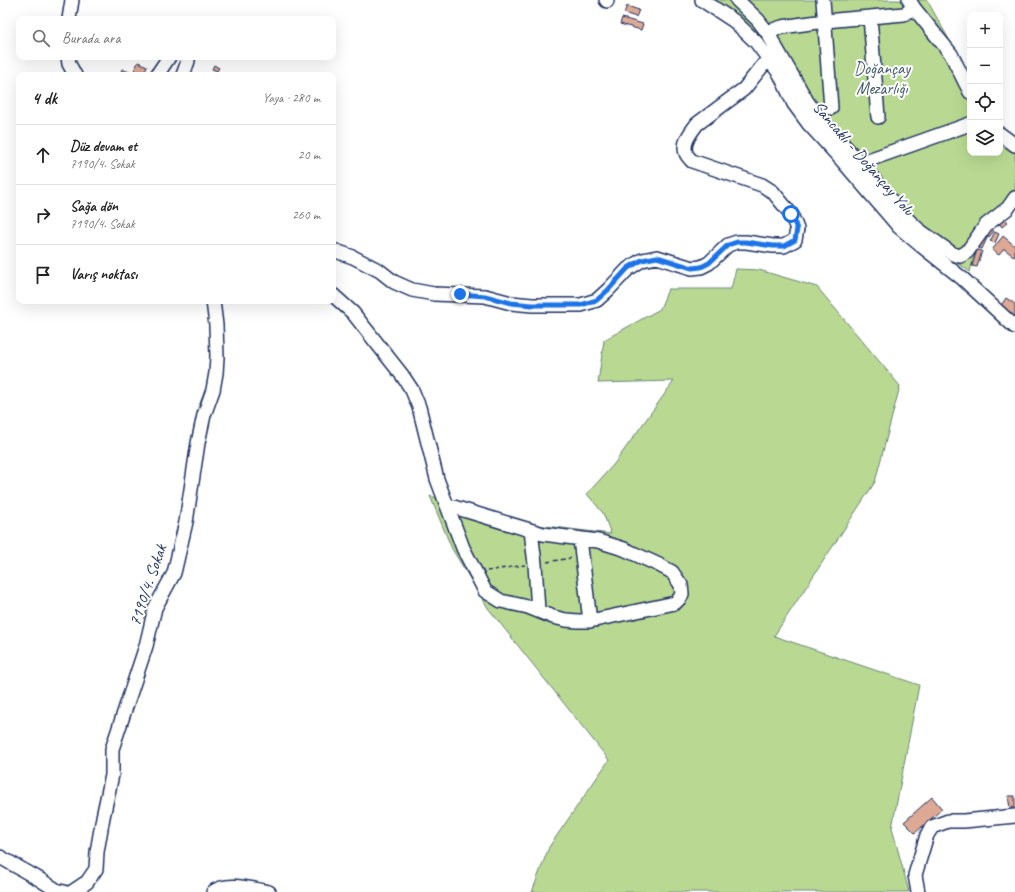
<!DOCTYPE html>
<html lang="tr">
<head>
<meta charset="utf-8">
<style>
	:root { --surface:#fff; --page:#f2f2f2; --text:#222; --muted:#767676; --line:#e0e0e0 }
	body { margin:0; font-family:Caveat,sans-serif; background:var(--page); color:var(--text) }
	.controls { position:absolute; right:12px; top:12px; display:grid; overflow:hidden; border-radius:8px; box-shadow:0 4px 16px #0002 }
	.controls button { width:36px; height:36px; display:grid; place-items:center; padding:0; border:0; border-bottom:1px solid var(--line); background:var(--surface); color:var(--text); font:20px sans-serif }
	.stop { position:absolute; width:12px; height:12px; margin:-9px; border:3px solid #1a73e8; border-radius:50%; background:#fff }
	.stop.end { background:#1a73e8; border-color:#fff; box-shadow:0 1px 4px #0008 }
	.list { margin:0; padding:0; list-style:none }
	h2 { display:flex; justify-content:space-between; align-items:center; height:52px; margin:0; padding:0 16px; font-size:17px }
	h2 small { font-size:13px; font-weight:400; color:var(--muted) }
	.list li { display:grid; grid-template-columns:26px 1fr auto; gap:12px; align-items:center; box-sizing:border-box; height:60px; padding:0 16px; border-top:1px solid var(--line) }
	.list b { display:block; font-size:15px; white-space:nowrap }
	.list p { margin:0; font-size:13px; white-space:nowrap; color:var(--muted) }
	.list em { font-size:13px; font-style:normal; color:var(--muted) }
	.icon { flex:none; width:22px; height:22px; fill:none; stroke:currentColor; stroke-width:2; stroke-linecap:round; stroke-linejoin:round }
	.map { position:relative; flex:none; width:1015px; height:892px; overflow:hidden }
	.search { position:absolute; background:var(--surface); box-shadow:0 4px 16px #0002; left:16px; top:16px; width:320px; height:44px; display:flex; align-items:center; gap:10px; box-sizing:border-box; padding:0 14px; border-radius:8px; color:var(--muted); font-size:15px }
	.panel { position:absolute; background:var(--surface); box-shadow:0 4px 16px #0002; left:16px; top:72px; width:320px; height:232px; border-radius:8px }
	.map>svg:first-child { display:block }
	.green { fill:#b9d992; stroke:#6a8478 }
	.building { fill:#dea994; stroke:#1b2f5e }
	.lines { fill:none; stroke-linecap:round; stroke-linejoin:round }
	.minor-casing { stroke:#1b2f5e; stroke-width:16 }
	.path { stroke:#1b2f5e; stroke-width:1.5; stroke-dasharray:4 3; stroke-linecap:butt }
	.minor { stroke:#fff; stroke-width:13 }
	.route { stroke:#1a73e8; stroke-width:5 }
	.labels { text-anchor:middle; stroke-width:4; stroke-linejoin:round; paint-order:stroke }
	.park-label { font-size:17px; fill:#425a6b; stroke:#fff }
	.street-label { font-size:17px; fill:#1b2f5e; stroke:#fff }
</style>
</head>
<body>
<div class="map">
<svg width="1015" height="892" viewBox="0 0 1015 892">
	<rect width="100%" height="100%" fill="#fff"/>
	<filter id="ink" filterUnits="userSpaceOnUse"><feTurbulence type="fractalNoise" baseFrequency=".025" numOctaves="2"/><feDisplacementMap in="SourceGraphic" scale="8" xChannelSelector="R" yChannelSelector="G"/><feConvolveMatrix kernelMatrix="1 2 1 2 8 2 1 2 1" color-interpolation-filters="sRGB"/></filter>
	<g filter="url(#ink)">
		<path class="green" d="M715,0H927L970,77V153H1000V126L1015,136V210C1004,217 991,223 983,234C978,241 972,263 970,272L906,225L776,55L748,25Z
			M736,269L759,270L817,287L900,386L875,482L774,636L919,685L892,828L909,892H532L549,847L609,760L488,608L452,549L430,496L529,524L611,534L603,513L587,494L614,464L674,381L598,383L604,340L660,309L668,289H731Z"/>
		<path class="building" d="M627,6L639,10L636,17L624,13Z
			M622,18L643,24L641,30L620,24Z
			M138,62L147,66L143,75H138L133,73Z
			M214,65L219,68L217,71L212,69Z
			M122,69L136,75H120Z
			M1004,218L1008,222L1002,227L998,222Z
			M991,228L994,231L989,237L986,234Z
			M995,232L999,234L995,243L990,241Z
			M985,234L988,236L982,249L979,248Z
			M1003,236L1015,246V257L1004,249L999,255L992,250Z
			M977,250L982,251L977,267L972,266Z
			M1006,298L1015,304V318L1000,307Z
			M1008,796H1015V807L1010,808Z
			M932,797L942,809L915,833L904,822Z"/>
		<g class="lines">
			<g class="minor-casing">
				<path id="minor" d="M606,0L607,1
					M702,0L734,21L756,42L780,74L794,104L808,123L840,158L899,227L919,244L963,279L1015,327
					M737,0L758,20L767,32L808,103L820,119L860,163L905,217L919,230L953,254L960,256L967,252L986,225L1008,208L1015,198
					M823,0L831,108
					M909,0L914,8L951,54L970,92
					M870,17L878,117
					M69,19L72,0
					M767,32L782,27L825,21L904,14L914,8
					M68,57L69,64L75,75
					M157,75L169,57
					M183,75L188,61L186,57
					M1000,134L1015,145
					M860,163L970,124
					M333,250L353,257L380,271L394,282L412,290L434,294L485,296L511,303L532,305H581L597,300L608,290L628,269L642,260L657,257L692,268L701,267L709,263L728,245L737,242H746L773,246H784L795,240L797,229L791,214L773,192L762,185L692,161C690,159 687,156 686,153C682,143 691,132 697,124L744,89L768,59
					M333,295L353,313L402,375L412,390L419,407L437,479L463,548L485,591L501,601L528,607L553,617L566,620L578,621H590L675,603L680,598L682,594L681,585L672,572L659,565L624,549L598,541L543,534L447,505
					M531,531L535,564L538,611
					M580,539L590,621
					M0,857L39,879L58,891L64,892
					M72,892L87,882L96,869L97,852L103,817L112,775V749L146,646L155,608L174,573L186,522L198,443L204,415L213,390L216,373L217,357L216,325L213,301
					M213,892C226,881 254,889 269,892
					M918,892L915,875L927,835L932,827L948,821H964L1015,816"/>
			</g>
			<path class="path" d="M547,562L571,558
				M487,571L525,565"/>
			<use href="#minor" class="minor"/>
		</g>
	</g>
	<g class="lines" filter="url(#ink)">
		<path class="route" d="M460,294L485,296L511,303L532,305H581L597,300L608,290L628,268L642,260L657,257L692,268L701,267L709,263L728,245L737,242H746L773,246H784L795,240L797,229L791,214"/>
	</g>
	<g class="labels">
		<g class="park-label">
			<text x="882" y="74">Doğançay<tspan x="882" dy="20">Mezarlığı</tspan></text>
		</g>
		<g class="street-label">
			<text transform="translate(864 158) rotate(49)" y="6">Sancaklı - Doğançay Yolu</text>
			<text transform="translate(147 585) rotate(-71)" y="6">7190/4. Sokak</text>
		</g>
	</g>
</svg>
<div class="controls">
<button>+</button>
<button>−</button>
<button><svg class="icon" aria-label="locate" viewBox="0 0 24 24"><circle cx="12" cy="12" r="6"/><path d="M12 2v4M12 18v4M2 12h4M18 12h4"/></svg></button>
<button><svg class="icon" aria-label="layers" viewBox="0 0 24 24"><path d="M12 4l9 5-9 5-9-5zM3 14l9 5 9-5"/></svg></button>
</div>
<div class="stop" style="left:791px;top:214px"></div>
<div class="stop end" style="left:460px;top:294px"></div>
<div class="search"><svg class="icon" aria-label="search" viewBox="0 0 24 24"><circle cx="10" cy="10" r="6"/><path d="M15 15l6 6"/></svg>Burada ara</div>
<section class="panel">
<h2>4 dk<small>Yaya · 280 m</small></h2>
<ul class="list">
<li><svg class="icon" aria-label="ahead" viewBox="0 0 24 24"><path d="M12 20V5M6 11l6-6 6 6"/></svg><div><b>Düz devam et</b><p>7190/4. Sokak</p></div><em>20 m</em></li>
<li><svg class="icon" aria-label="right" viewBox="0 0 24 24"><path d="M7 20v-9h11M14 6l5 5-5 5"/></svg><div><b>Sağa dön</b><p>7190/4. Sokak</p></div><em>260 m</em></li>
<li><svg class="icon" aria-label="arrive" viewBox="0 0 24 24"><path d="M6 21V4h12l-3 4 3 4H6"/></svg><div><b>Varış noktası</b></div></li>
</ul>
</section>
</div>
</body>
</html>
